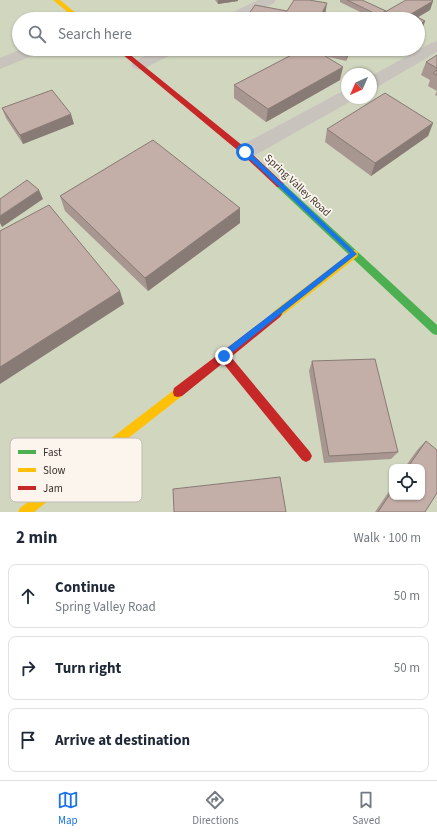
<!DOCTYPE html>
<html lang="en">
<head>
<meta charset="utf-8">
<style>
	:root { --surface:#fff; --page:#f6f6f7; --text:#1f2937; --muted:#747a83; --line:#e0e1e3; --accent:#1a73e8 }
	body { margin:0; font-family:"Source Sans 3",sans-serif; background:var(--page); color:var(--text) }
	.controls { position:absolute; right:12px; bottom:12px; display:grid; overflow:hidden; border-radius:8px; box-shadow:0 1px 3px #0004 }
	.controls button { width:36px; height:36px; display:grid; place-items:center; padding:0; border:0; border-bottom:1px solid var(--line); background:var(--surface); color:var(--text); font:20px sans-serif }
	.compass { position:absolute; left:341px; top:68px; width:36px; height:36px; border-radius:50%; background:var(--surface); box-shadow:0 1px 3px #0004; rotate:225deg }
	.stop { position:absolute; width:12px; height:12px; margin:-9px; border:3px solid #1a73e8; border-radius:50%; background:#fff }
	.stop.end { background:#1a73e8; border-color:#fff; box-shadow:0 1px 4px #0008 }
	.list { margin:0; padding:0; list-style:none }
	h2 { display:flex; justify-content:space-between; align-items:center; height:52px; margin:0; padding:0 16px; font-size:17px }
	h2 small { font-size:13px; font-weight:400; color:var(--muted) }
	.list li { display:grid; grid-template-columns:26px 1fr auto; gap:12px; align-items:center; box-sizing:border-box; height:64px; margin:0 8px 8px; padding:0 8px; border:1px solid var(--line); border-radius:8px }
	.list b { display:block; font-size:15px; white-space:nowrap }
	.list p { margin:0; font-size:13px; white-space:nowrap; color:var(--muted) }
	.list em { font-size:13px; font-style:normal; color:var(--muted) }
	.icon { flex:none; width:22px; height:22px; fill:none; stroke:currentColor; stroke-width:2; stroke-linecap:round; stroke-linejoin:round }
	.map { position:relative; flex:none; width:437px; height:512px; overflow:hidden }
	.search { position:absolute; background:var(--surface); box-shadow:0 1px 3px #0004; left:12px; right:12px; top:12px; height:44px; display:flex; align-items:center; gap:10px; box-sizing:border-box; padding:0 14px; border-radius:22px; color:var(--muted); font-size:15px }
	.sheet { height:268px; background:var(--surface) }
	nav { display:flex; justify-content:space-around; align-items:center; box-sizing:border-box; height:56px; border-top:1px solid var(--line); background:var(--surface); font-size:11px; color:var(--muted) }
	nav a { display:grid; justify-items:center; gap:2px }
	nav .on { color:var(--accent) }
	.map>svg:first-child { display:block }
	.green { fill:#d1d6bf; fill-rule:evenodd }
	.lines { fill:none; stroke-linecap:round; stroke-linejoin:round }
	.street { fill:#c9c3be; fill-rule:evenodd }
	.fast { fill:#4caf50; fill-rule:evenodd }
	.slow { fill:#ffc107; fill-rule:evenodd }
	.jam { fill:#c62828; fill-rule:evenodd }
	.wall { fill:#a89690 }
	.shaded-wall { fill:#887a75 }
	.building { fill:#c3afa7; stroke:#887a75 }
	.route { fill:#1a73e8 }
	.labels { text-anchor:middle; stroke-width:3.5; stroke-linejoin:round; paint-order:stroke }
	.street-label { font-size:11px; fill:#3b302b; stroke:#fbf5ee }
	.key { fill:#fbf5ee; stroke:#c1bab4; stroke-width:1 }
	.key-label { font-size:11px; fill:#3b302b }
</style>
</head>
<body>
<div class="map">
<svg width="437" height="512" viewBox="0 0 437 512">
	<rect width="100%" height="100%" fill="#f0ebe5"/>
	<path class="green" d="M0,0H437V512H0ZM19,19H418V49H19ZM347,74H371V98H347ZM392,467H422V497H392Z"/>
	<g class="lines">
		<path class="street" d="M258,0H276L274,3L242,19H223L225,16Z
			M437,41V52L377,87L371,88V76L431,43Z
			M22,49H44L42,52L0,69V58Z
			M159,49H179L177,52L145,68L139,70L133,68L131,65L133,62Z
			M347,91V98H354L353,100L252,157L245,159L238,157L236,152L238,147L341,92Z"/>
		<path class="fast" d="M280,182L283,183L437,325V335L433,334L277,187L276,185Z"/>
		<path class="slow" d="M53,0H60L83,19H76Z
			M354,250L357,251L358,254L357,257L280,317L277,318L274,317L272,314L274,311Z
			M178,387L182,388L183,392L182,396L34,512H18L20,508Z"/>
		<path class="jam" d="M116,49H123L248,150L283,183L284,185L283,187H277L242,154Z
			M277,310L280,311L282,314L280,317L231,357L310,452L312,456L310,460L306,462L302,460L223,363L182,396L178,397L174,396L173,392L174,388Z"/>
	</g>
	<path class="wall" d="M215,0H238V1L218,4Z
		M340,0H362L386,11L433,1L430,10L418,17L425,21L422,30L418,19H374L340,2Z
		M293,49H351L346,61L325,56L340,80L266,122L234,98V85L300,51Z
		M437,55V96L435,95L437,91L428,86L430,80L421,75L426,62Z
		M2,108L74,124L23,144L6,118Z
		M433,123L428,136L371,176L325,142L327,129Z
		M60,196L240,223L148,291L65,211Z
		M312,361L398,452L391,459L324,463L309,371Z
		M426,441L425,512H375L392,487V497L422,467H405L418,449Z"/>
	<path class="shaded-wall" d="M218,0H238V1L218,4Z
		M433,1L430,10L415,19L411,14Z
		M327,3L325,16L323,19H319Z
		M425,21L422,30L418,33V25Z
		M348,49H351L346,61Z
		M343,67L340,80L266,122L268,109Z
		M71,114L74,124L23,144L20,135Z
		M433,123L428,136L371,176L375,163Z
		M39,190L43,199L2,227L0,223V216Z
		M240,208V223L148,291L145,278Z
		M120,291L124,304L0,384V367Z"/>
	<path class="building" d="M294,0H309L327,3L319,19H250L246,18L255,5L287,11Z
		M347,0H362L386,11L378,15Z
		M406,0H432L433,1L411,14L425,21L418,25V19H384L378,16Z
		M303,49H314L343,67L268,109L234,85Z
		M437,55V68L426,62Z
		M437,70V75L433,73Z
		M52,90L71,114L20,135L2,108Z
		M385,93L433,123L375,163L327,129Z
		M153,140L240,208L145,278L60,196Z
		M27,180L39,190L0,216V199Z
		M49,205L120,291L0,367V231Z
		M375,359L398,452L329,456L312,361Z
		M426,441L437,450V493L425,512H378L392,491V497H422V467H408Z
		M280,477L286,512H174L173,489Z"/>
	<path class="route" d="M243,150H247L357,254L224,359L220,356L221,353L350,253L243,153Z"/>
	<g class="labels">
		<g class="street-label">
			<text transform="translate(298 185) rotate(43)" y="4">Spring Valley Road</text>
		</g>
	</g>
	<rect x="10" y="438" width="132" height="64" rx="6" class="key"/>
	<rect x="18" y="450" width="18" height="4" fill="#4caf50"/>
	<rect x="18" y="468" width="18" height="4" fill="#ffc107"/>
	<rect x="18" y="486" width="18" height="4" fill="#c62828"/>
	<g class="key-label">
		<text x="43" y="456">Fast</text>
		<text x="43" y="474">Slow</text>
		<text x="43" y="492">Jam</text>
	</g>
</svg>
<div class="controls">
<button><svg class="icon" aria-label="locate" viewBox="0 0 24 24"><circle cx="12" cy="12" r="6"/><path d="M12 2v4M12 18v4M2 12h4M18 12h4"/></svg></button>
</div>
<svg class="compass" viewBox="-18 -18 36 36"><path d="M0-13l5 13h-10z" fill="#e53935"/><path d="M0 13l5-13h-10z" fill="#747a83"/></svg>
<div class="stop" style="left:245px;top:152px"></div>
<div class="stop end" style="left:224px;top:356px"></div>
<div class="search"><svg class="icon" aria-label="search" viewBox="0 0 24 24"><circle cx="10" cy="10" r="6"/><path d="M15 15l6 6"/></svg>Search here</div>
</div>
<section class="sheet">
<h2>2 min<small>Walk · 100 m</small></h2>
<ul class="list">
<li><svg class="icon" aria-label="ahead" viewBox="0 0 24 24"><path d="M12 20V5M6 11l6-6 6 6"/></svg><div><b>Continue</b><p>Spring Valley Road</p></div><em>50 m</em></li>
<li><svg class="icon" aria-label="right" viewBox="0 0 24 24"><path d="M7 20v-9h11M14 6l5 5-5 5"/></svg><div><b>Turn right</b></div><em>50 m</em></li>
<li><svg class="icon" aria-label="arrive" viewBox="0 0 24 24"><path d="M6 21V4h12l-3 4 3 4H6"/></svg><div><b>Arrive at destination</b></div></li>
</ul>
</section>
<nav>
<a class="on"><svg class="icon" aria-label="map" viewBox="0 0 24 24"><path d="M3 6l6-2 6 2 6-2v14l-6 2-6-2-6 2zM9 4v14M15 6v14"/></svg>Map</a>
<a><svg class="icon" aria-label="directions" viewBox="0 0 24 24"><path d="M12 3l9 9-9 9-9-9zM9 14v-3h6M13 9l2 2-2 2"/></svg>Directions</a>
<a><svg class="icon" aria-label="saved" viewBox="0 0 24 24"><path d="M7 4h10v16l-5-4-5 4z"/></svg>Saved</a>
</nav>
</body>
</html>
